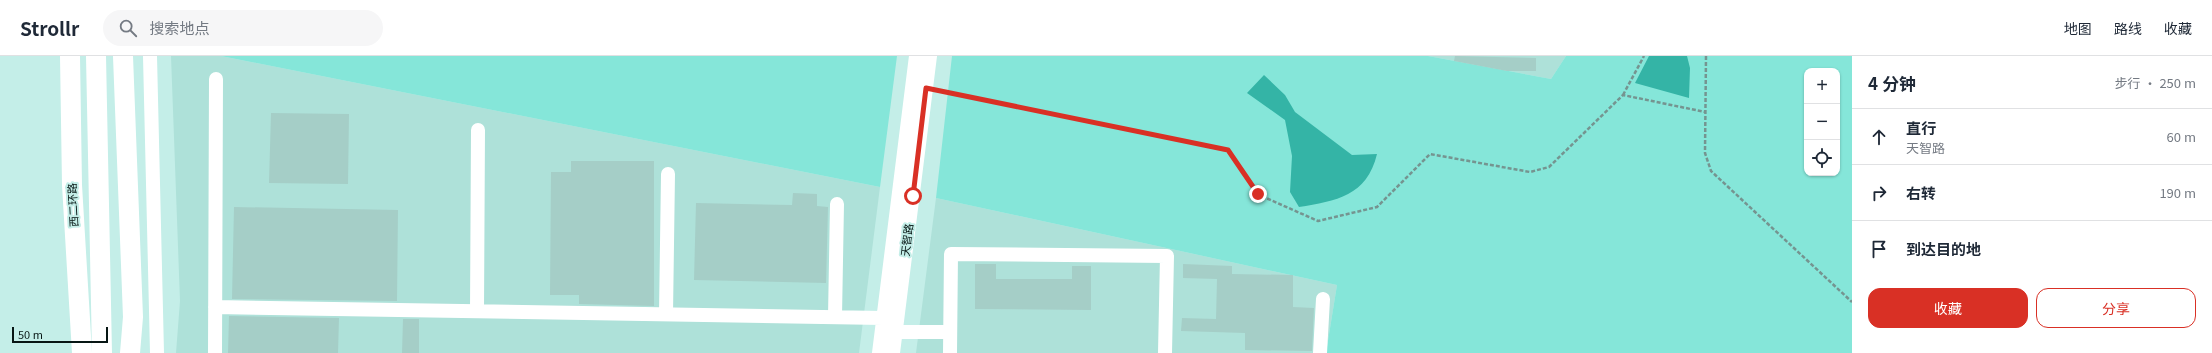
<!DOCTYPE html>
<html lang="zh">
<head>
<meta charset="utf-8">
<style>
	:root { --surface:#fff; --page:#f6f6f7; --text:#1f2937; --muted:#747a83; --line:#e0e1e3; --accent:#d93025 }
	body { margin:0; font-family:Georgia,"Noto Sans SC",serif; background:var(--page); color:var(--text) }
	.controls { position:absolute; right:12px; top:12px; display:grid; overflow:hidden; border-radius:8px; box-shadow:0 1px 3px #0004 }
	.controls button { width:36px; height:36px; display:grid; place-items:center; padding:0; border:0; border-bottom:1px solid var(--line); background:var(--surface); color:var(--text); font:20px sans-serif }
	.scale { position:absolute; left:12px; bottom:10px; width:96px; box-sizing:border-box; padding-left:4px; border:2px solid #071614; border-top:0; font-size:11px; line-height:14px; white-space:nowrap; color:#071614; -webkit-text-stroke:3px #c4eee8; paint-order:stroke }
	.stop { position:absolute; width:12px; height:12px; margin:-9px; border:3px solid #d93025; border-radius:50%; background:#fff }
	.stop.end { background:#d93025; border-color:#fff; box-shadow:0 1px 4px #0008 }
	.list { margin:0; padding:0; list-style:none }
	h2 { display:flex; justify-content:space-between; align-items:center; height:52px; margin:0; padding:0 16px; font-size:17px }
	h2 small { font-size:13px; font-weight:400; color:var(--muted) }
	.list li { display:grid; grid-template-columns:26px 1fr auto; gap:12px; align-items:center; box-sizing:border-box; height:56px; padding:0 16px; border-top:1px solid var(--line) }
	.list b { display:block; font-size:15px; white-space:nowrap }
	.list p { margin:0; font-size:13px; white-space:nowrap; color:var(--muted) }
	.list em { font-size:13px; font-style:normal; color:var(--muted) }
	.actions { display:flex; gap:8px; padding:12px 16px }
	.actions a { flex:1; padding:9px 0; border:1px solid var(--accent); border-radius:12px; text-align:center; font-size:14px; color:var(--accent) }
	.actions .main { background:var(--accent); color:#fff }
	.icon { flex:none; width:22px; height:22px; fill:none; stroke:currentColor; stroke-width:2; stroke-linecap:round; stroke-linejoin:round }
	.map { position:relative; flex:none; width:1852px; height:297px; overflow:hidden }
	header { display:flex; align-items:center; gap:24px; box-sizing:border-box; height:56px; padding:0 20px; background:var(--surface); border-bottom:1px solid var(--line) }
	header strong { font-size:19px }
	nav { display:flex; gap:22px; margin-inline-start:auto; font-size:14px }
	.search { width:280px; height:36px; background:var(--page); display:flex; align-items:center; gap:10px; box-sizing:border-box; padding:0 14px; border-radius:22px; color:var(--muted); font-size:15px }
	main { display:flex }
	aside { flex:1; background:var(--surface) }
	.map>svg:first-child { display:block }
	.built { fill:#aee1d9 }
	.green { fill:#85e6d9; fill-rule:evenodd }
	.water { fill:#34b4a6 }
	.building { fill:#a5cec7 }
	.lines { fill:none; stroke-linecap:round; stroke-linejoin:round }
	.path { stroke:#759490; stroke-width:2.5; stroke-dasharray:4 2; stroke-linecap:butt }
	.minor { stroke:#fff; stroke-width:14 }
	.highway { stroke:#fff; stroke-width:20 }
	.route { stroke:#d93025; stroke-width:5 }
	.labels { text-anchor:middle; stroke-width:4; stroke-linejoin:round; paint-order:stroke }
	.street-label { font-size:11px; fill:#071614; stroke:#c4eee8 }
</style>
</head>
<body>
<header>
<strong>Strollr</strong>
<div class="search"><svg class="icon" aria-label="search" viewBox="0 0 24 24"><circle cx="10" cy="10" r="6"/><path d="M15 15l6 6"/></svg>搜索地点</div>
<nav><a>地图</a><a>路线</a><a>收藏</a></nav>
</header>
<main>
<div class="map">
<svg width="1852" height="297" viewBox="0 0 1852 297">
	<rect width="100%" height="100%" fill="#c4eee8"/>
	<path class="built" d="M171,0H221L880,131L859,297H176L180,245Z
		M1428,0H1566L1551,23Z
		M936,142L1337,229L1326,297H916Z"/>
	<path class="green" d="M221,0H897L880,131Z
		M952,0H1428L1551,23L1566,0H1852V297H1326L1337,229L936,142ZM1807,15H1837V117H1807Z"/>
	<path class="water" d="M1649,0H1687L1690,12L1689,42L1635,27Z
		M1264,19L1285,39L1295,56L1352,99L1377,98C1367,140 1336,145 1299,151L1290,136L1292,100L1285,64L1247,37Z"/>
	<path class="building" d="M1455,0L1536,2V15H1507L1454,5Z
		M271,57L349,58L348,128L269,127Z
		M571,105H654V250L579,248V239H550L551,116H571Z
		M793,137L817,138V150L828,151L826,227L694,224L696,147L792,149Z
		M234,151L398,154L397,245L232,243Z
		M975,208H996V223H1072V210H1091V254L975,253Z
		M1183,208L1232,210V218L1293,219V251L1314,252L1312,295L1245,294V277L1181,275L1182,262L1216,263L1217,223L1183,222Z
		M229,260L339,262L338,297H228Z
		M403,263H419V297H402Z"/>
	<g class="lines">
		<path class="path" d="M1706,0L1705,97L1711,115L1852,246
			M938,34L1228,94L1257,138L1318,165L1377,151L1430,98L1530,116L1549,111L1623,39L1705,56
			M1623,39L1644,0"/>
		<path class="minor" d="M150,0L157,297
			M215,251L883,262
			M477,255L478,74
			M666,258L668,118
			M835,261L837,148
			M896,276H950
			M215,297L216,23
			M879,297L916,0
			M893,297L930,0
			M950,297L951,198L1167,200L1165,297
			M1320,297L1323,243"/>
		<path class="highway" d="M70,0L72,129L82,297
			M96,0L102,297
			M123,0L133,261L130,297"/>
	</g>
	<g class="lines">
		<path class="route" d="M913,140L926,32L1228,94L1258,138"/>
	</g>
	<g class="labels">
		<g class="street-label">
			<text transform="translate(73 149) rotate(-93)" y="4">西二环路</text>
			<text transform="translate(907 184) rotate(-83)" y="4">天智路</text>
		</g>
	</g>
</svg>
<div class="controls">
<button>+</button>
<button>−</button>
<button><svg class="icon" aria-label="locate" viewBox="0 0 24 24"><circle cx="12" cy="12" r="6"/><path d="M12 2v4M12 18v4M2 12h4M18 12h4"/></svg></button>
</div>
<div class="scale">50 m</div>
<div class="stop" style="left:913px;top:140px"></div>
<div class="stop end" style="left:1258px;top:138px"></div>
</div>
<aside>
<h2>4 分钟<small>步行 · 250 m</small></h2>
<ul class="list">
<li><svg class="icon" aria-label="ahead" viewBox="0 0 24 24"><path d="M12 20V5M6 11l6-6 6 6"/></svg><div><b>直行</b><p>天智路</p></div><em>60 m</em></li>
<li><svg class="icon" aria-label="right" viewBox="0 0 24 24"><path d="M7 20v-9h11M14 6l5 5-5 5"/></svg><div><b>右转</b></div><em>190 m</em></li>
<li><svg class="icon" aria-label="arrive" viewBox="0 0 24 24"><path d="M6 21V4h12l-3 4 3 4H6"/></svg><div><b>到达目的地</b></div></li>
</ul>
<div class="actions"><a class="main">收藏</a><a>分享</a></div>
</aside>
</main>
</body>
</html>
